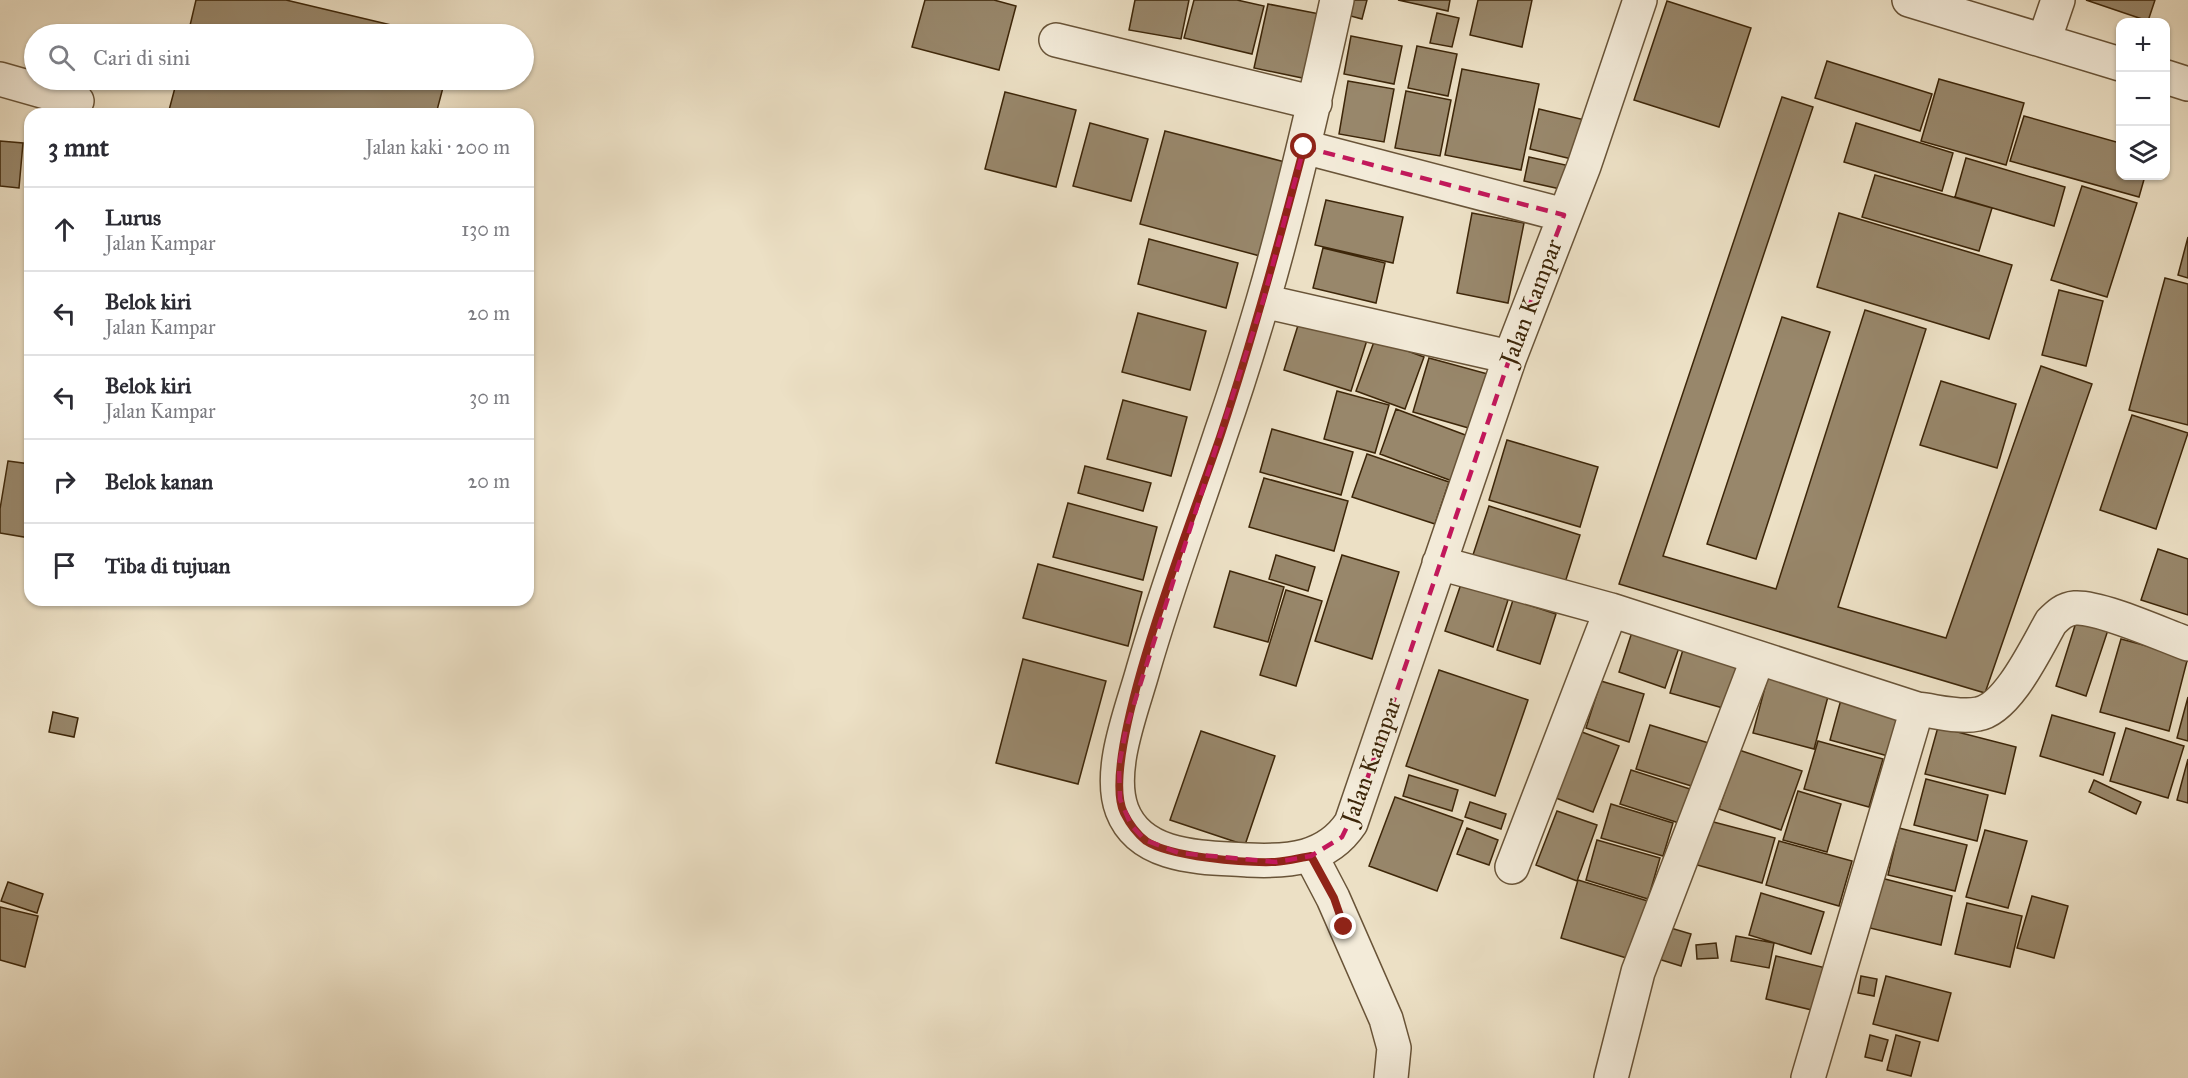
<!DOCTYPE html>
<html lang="id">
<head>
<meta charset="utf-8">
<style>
	:root { --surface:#fff; --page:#f2f2f3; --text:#2b2b33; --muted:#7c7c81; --line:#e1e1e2 }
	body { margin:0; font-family:"IM FELL Great Primer",serif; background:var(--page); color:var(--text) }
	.controls { position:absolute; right:18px; top:18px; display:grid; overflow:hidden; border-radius:12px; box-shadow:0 2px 4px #0004 }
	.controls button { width:54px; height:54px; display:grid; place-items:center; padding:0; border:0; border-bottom:2px solid var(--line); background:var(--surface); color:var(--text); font:30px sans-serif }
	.stop { position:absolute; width:18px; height:18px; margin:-14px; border:4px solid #8f2418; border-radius:50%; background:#fff }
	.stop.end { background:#8f2418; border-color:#fff; box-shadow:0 2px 6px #0008 }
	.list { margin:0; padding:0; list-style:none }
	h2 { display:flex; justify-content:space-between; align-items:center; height:78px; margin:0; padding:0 24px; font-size:26px }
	h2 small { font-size:20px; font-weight:400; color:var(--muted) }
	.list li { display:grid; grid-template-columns:39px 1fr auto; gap:18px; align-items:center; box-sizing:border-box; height:84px; padding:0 24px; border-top:2px solid var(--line) }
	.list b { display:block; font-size:22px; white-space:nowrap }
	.list p { margin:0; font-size:20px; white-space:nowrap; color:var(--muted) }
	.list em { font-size:20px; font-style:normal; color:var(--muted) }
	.icon { flex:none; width:33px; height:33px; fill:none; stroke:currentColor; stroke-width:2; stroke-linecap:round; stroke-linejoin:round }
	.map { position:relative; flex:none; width:2188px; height:1078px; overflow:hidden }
	.search { position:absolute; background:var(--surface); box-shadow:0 2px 4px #0004; left:24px; top:24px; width:510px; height:66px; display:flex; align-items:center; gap:15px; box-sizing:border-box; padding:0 21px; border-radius:33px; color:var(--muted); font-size:22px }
	.panel { position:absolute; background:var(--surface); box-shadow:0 2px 4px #0004; left:24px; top:108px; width:510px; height:498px; border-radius:18px }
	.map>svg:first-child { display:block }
	.building { fill:#98876b; stroke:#3d2609; stroke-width:1.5 }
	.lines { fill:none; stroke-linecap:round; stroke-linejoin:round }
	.minor-casing { stroke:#695438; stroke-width:36 }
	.minor { stroke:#f3ebd9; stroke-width:33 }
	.route { stroke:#8f2418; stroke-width:8 }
	.marked { fill:none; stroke:#c2185b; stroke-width:4.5; stroke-dasharray:12 8; stroke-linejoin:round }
	.labels { text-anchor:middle; stroke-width:4.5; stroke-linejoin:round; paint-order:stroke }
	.street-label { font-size:24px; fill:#3d2609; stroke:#f3ebd9 }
</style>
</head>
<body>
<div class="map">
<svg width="2188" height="1078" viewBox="0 0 2188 1078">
	<rect width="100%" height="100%" fill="#ece0c5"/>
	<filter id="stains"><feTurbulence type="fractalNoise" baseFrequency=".00333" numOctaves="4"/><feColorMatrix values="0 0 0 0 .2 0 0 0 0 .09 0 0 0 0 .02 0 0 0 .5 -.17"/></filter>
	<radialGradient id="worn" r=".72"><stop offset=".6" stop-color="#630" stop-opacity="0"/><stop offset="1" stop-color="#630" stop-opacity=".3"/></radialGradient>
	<path class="building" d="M196,0H286L429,34H188Z
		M925,0H994L1016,6L999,70L912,47Z
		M1135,0H1189L1181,39L1129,30Z
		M1194,0H1237L1264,6L1252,54L1184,38Z
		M1351,0H1367L1362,19L1347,15Z
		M1398,0H1450L1448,11Z
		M1478,0H1532L1522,47L1470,35Z
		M2086,0H2155L2148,21Z
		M1667,1L1751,28L1719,127L1634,100Z
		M1268,4L1325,15L1312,80L1254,68Z
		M1437,13L1459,18L1452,47L1430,43Z
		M1351,36L1402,46L1394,84L1344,74Z
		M1417,46L1457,54L1448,96L1408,88Z
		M1827,61L1932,94L1920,131L1815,98Z
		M1462,69L1539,84L1521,170L1445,155Z
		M1939,79L2024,103L2006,165L1921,141Z
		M177,80H445L436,114H168Z
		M1348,81L1394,89L1384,142L1339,134Z
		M1406,91L1451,100L1440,156L1395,148Z
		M1005,92L1076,110L1056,187L985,169Z
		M1782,97L1813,107L1663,556L1776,589L1865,310L1926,329L1838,607L1946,638L2041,366L2092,384L1985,693L1619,584Z
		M1539,109L1589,121L1580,161L1530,149Z
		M2024,116L2120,143V176H2145L2139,197L2010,161Z
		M1090,123L1148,139L1131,201L1073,186Z
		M1856,123L1953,153L1942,191L1844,162Z
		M1165,131L1285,162L1260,256L1140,224Z
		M0,141L23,143L19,188L0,186Z
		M1529,157L1570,166L1565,190L1524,181Z
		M1966,158L2065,187L2054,226L1955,197Z
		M1875,175L1992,208L1979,251L1862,217Z
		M2082,186L2137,203L2107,297L2051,280Z
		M1326,200L1403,217L1393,263L1315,245Z
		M1472,213L1524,223L1508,303L1457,293Z
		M1839,213L2012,265L1989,339L1817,287Z
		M2188,237V278L2178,275Z
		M1149,239L1238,263L1226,308L1138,284Z
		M1323,248L1385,263L1376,303L1313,288Z
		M2165,278L2188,284V425L2129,410Z
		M2059,290L2103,301L2086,366L2042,355Z
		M1138,313L1206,331L1190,390L1122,372Z
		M1782,317L1830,332L1756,559L1707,544Z
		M1300,319L1367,340L1351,391L1284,370Z
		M1375,339L1424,357L1405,409L1356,391Z
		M1429,358L1495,376L1479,431L1413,412Z
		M1941,381L2016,404L1997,468L1920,445Z
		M1337,391L1389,405L1375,453L1324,439Z
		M1123,400L1187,417L1171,476L1107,459Z
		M1396,409L1468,436L1452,481L1380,454Z
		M2132,415L2188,433L2156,529L2100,510Z
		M1272,429L1353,452L1341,495L1260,472Z
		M1507,440L1598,467L1580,527L1489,500Z
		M1367,454L1449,482L1435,524L1352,497Z
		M8,461L30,464V538L0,533V509Z
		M1085,466L1151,483L1143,511L1078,493Z
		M1264,478L1348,501L1334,551L1249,527Z
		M1068,503L1157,527L1143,580L1053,557Z
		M1489,506L1580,535L1563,589L1471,561Z
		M2158,549L2188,559V615L2141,600Z
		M1276,555L1315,567L1308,591L1269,579Z
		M1342,555L1399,572L1372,659L1315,641Z
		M1038,564L1142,592L1128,646L1023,618Z
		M1230,571L1284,587L1268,642L1214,627Z
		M1461,584L1508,600L1493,647L1445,631Z
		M1286,590L1322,601L1296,686L1260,675Z
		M1513,600L1556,614L1540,664L1497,650Z
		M2078,616L2109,627L2086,696L2056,686Z
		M1634,626L1681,642L1665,688L1619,672Z
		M2121,639L2188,657L2169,731L2100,712Z
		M1685,643L1744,660L1730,710L1670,693Z
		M1023,659L1106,681L1078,784L996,763Z
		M1439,670L1528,700L1495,796L1406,766Z
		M1769,672L1830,689L1814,749L1753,733Z
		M1601,681L1644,694L1629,742L1586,728Z
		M1842,696L1900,711L1888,756L1830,740Z
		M2188,697V741L2177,738Z
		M53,712L78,718L74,737L49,732Z
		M2052,715L2115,733L2103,775L2040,756Z
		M1650,725L1712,744L1698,788L1636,769Z
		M1938,727L2016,747L2005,794L1925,774Z
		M2126,728L2184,746L2168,798L2110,781Z
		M1574,729L1619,746L1593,812L1548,795Z
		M1201,731L1275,756L1245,845L1170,820Z
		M1818,741L1883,759L1869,807L1804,789Z
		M1739,750L1802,771L1781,830L1719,809Z
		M2188,759V803L2177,800Z
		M1631,770L1690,789L1679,823L1620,804Z
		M1409,775L1458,790L1452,811L1403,796Z
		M1926,779L1988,795L1977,841L1914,825Z
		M2094,780L2141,802L2136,814L2089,792Z
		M1798,791L1841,804L1827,852L1783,840Z
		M1395,797L1463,821L1437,891L1369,866Z
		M1470,802L1506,814L1501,829L1465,817Z
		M1611,804L1673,823L1663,856L1601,838Z
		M1557,811L1597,825L1577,881L1536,865Z
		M1702,819L1775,838L1762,883L1690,863Z
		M1467,828L1498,840L1489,865L1457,854Z
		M1899,828L1967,845L1955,891L1888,875Z
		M1985,830L2027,841L2008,908L1966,897Z
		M1597,840L1660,858L1648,899L1586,880Z
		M1779,841L1852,861L1839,906L1766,885Z
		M1881,878L1952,896L1941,945L1870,928Z
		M1578,880L1651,902L1633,960L1561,938Z
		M8,882L43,894L37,913L1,901Z
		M1761,893L1824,912L1811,954L1749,935Z
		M2032,896L2068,906L2054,958L2017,948Z
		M1967,903L2022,916L2010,967L1955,954Z
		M0,907L38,916L25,967L0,960Z
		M1664,926L1691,934L1681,966L1655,958Z
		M1736,936L1774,943L1769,968L1731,961Z
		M1716,943L1718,958L1697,959L1696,945Z
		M1776,956L1826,968L1816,1011L1766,999Z
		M1861,976L1877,979L1874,996L1858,993Z
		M1886,976L1951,993L1938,1041L1873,1024Z
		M1870,1035L1888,1040L1882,1061L1865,1057Z
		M1896,1035L1920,1042L1911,1076L1887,1070Z"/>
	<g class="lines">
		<g class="minor-casing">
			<path id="minor" d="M1337,0C1315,101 1292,202 1263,301C1250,345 1236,390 1221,433C1195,512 1166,590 1143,670C1132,710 1107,770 1122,810C1141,860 1205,857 1248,860C1289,862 1327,859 1351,823L1510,357L1584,166L1640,0
				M1909,0L2120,64
				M1056,40L1315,103
				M2044,41L2058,0
				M2166,77L2188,84
				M0,79L77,101
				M1304,147L1564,215
				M1263,301L1510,357
				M1439,563L1611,610L1917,709C1936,711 1959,718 1978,714C2008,709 2036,648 2051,622C2058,615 2064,609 2075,608C2099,606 2163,635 2188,644
				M1311,856L1333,898L1386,1019L1394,1048L1391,1078
				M1512,867L1611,610
				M1611,1078L1638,972L1758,658
				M1808,1078L1917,709"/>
		</g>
		<use href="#minor" class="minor"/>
	</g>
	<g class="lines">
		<path class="route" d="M1304,147C1279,242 1253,337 1222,431C1200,499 1096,757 1124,813C1129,823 1137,834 1146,841C1170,857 1245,863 1275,862C1287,861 1299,858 1311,856L1334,898L1344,927"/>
	</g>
	<path class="marked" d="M1304,147L1564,215L1510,357L1360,800L1342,837L1311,856L1276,862L1179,853L1145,840L1131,825L1120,799L1119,766L1126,729L1263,301Z"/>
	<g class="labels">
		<g class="street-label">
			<text transform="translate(1531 302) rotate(-69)" y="8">Jalan Kampar</text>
			<text transform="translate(1371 761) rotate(-70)" y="8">Jalan Kampar</text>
		</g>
	</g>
	<rect width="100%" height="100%" filter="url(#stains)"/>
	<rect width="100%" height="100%" fill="url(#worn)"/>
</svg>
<div class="controls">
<button>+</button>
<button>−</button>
<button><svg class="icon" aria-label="layers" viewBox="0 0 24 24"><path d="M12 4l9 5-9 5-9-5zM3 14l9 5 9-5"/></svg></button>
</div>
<div class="stop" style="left:1304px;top:147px"></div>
<div class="stop end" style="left:1344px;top:927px"></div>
<div class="search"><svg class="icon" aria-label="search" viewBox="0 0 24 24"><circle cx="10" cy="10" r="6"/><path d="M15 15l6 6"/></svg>Cari di sini</div>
<section class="panel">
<h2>3 mnt<small>Jalan kaki · 200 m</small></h2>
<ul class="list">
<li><svg class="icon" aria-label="ahead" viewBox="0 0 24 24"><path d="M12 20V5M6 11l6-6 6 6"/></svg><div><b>Lurus</b><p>Jalan Kampar</p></div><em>130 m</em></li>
<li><svg class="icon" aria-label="left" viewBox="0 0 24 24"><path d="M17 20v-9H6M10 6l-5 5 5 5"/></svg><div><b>Belok kiri</b><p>Jalan Kampar</p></div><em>20 m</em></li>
<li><svg class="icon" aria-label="left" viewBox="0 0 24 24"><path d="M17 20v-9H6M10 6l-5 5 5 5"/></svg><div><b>Belok kiri</b><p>Jalan Kampar</p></div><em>30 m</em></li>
<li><svg class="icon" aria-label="right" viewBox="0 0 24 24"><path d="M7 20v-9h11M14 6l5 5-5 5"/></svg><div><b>Belok kanan</b></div><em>20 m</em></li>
<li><svg class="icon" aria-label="arrive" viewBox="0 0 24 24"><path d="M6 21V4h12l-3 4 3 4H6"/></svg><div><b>Tiba di tujuan</b></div></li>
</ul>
</section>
</div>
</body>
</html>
